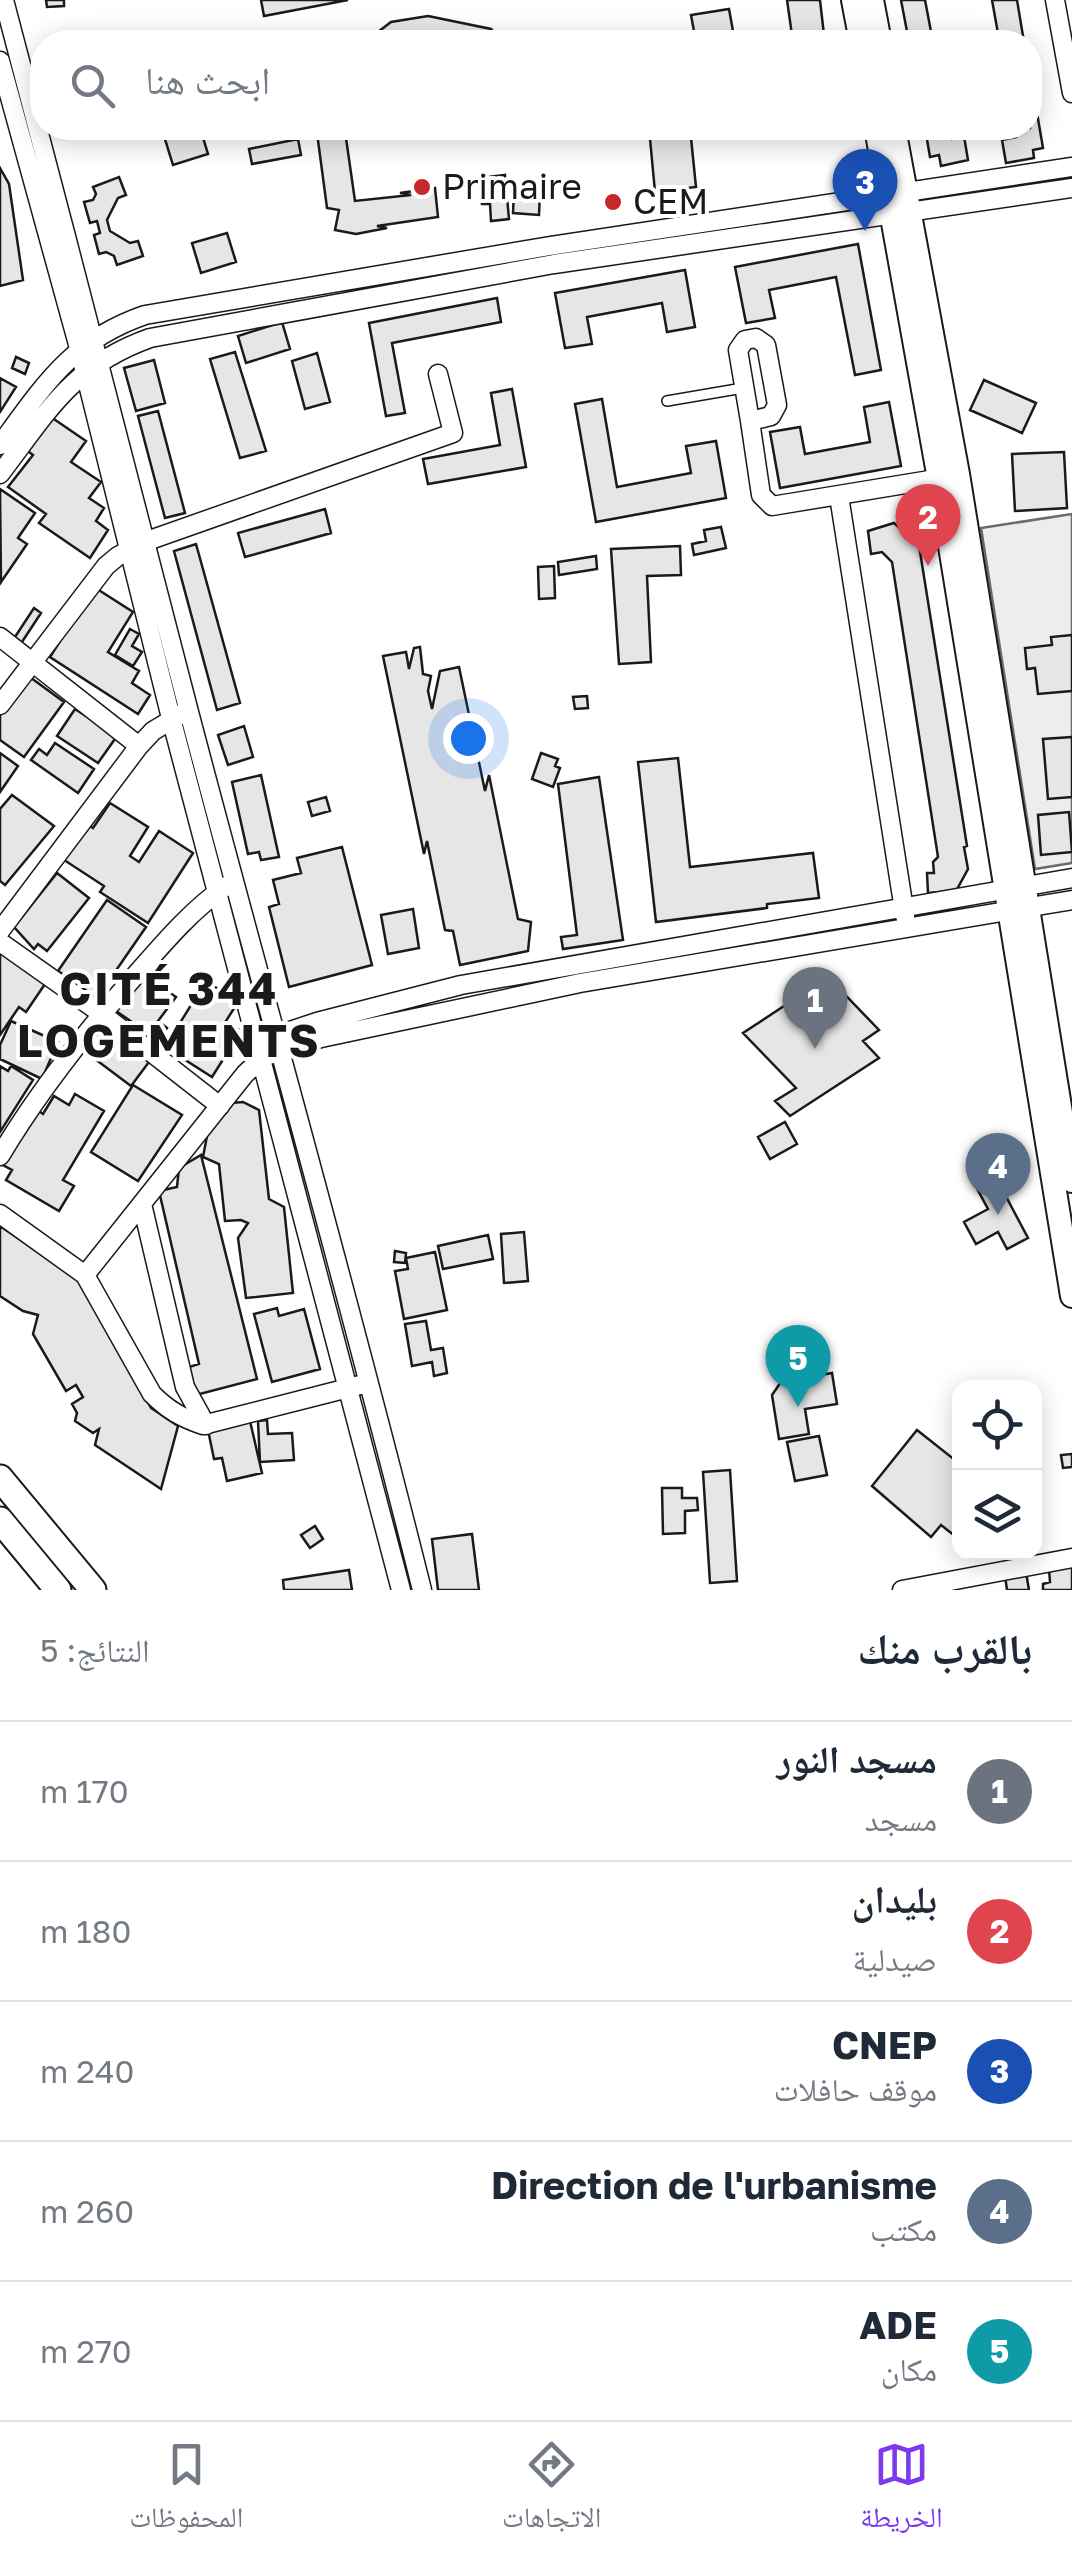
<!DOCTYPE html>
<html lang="ar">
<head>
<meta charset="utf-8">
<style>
	:root { --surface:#fff; --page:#f6f6f7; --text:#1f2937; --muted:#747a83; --line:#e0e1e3; --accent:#7c3aed }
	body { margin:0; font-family:"Golos Text","Noto Naskh Arabic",sans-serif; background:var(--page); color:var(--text); direction:rtl }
	.controls { position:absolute; right:30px; bottom:30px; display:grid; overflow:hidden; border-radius:20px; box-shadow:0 5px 25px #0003 }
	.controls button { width:90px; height:90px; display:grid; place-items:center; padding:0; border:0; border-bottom:2px solid var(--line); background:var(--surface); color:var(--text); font:50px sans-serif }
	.you { position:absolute; left:468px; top:738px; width:35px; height:35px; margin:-25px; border:8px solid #fff; border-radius:50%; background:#1a73e8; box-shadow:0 0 0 15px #1a73e833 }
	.badge { display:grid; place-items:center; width:65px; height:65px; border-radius:50%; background:var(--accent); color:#fff; font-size:32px; font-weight:700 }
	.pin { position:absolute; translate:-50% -82px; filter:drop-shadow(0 2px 5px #0008) }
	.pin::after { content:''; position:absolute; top:52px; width:35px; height:30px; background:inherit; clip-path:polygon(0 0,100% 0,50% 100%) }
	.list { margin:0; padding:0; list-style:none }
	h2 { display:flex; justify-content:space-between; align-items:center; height:130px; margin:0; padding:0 40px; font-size:42px }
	h2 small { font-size:32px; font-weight:400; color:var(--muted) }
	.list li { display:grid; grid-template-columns:65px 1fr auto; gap:30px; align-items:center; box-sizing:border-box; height:140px; padding:0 40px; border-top:2px solid var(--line) }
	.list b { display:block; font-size:38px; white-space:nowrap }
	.list p { margin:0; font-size:32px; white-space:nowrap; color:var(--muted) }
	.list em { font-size:32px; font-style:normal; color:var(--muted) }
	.icon { flex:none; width:55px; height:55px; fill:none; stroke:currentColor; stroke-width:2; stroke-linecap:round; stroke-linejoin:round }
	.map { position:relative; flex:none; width:1072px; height:1590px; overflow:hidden; direction:ltr }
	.search { position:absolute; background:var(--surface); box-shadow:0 5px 25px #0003; left:30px; right:30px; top:30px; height:110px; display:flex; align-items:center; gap:25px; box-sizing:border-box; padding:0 35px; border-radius:40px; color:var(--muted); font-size:38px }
	.sheet { height:830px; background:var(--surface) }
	nav { display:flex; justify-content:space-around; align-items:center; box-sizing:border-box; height:140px; border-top:2px solid var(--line); background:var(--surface); font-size:28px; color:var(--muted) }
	nav a { display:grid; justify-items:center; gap:5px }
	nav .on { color:var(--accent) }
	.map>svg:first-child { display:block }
	.green { fill:#ededed; stroke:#6a6a6a; stroke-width:2.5 }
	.building { fill:#e6e6e6; stroke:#1a1a1a; stroke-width:2.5 }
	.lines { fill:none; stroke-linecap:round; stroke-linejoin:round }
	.lane-casing { stroke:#1a1a1a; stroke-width:12 }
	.street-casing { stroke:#1a1a1a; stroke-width:21 }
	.secondary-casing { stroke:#1a1a1a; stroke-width:26 }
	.primary-casing { stroke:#1a1a1a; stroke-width:29 }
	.lane { stroke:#fff; stroke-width:9 }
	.street { stroke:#fff; stroke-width:18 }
	.secondary { stroke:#fff; stroke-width:22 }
	.primary { stroke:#fff; stroke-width:25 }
	.poi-dot { fill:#c62828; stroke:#fff; stroke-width:4 }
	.labels { text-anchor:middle; stroke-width:8; stroke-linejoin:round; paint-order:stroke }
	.poi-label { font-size:35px; fill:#1a1a1a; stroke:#fff; text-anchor:start }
	.district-label { font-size:45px; font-weight:bold; letter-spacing:2.5px; fill:#1a1a1a; stroke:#fff }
</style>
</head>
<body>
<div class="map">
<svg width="1072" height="1590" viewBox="0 0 1072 1590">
	<rect width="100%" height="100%" fill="#fff"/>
	<path class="green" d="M1072,514V863L1035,869L981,528Z"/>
	<path class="building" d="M46,0H64V6L47,7Z
		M261,0H348L264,16Z
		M787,0H820L824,35L813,37V42H782L781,36L792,35Z
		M901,0H925L933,42H909Z
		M992,0H1017L1024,42H987L999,39Z
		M729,9L735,42H696L691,15Z
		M428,16L491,29L502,42H365L391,22Z
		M1030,72L1043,148L1033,150L1034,158L1006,163L1002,140L1016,137L1015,128H1030Z
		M191,128H200L208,154L173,165L164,136Z
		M396,128H423V130L397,134Z
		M649,128H690L696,187L655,192Z
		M925,128H950L952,139L964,136L968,160L941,166L939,155L930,157Z
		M333,129L345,131L355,201L411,195L400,193L435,188L438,217L377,226L387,228L356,234L335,230L339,210L327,208L317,133Z
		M298,139L301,155L252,164L249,149Z
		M0,168L9,184L23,280L0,286Z
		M505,175L509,219L491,221L490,204H482L479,178Z
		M119,177L126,195L118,198L107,220L110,231L130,243L138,241L143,256L117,265L114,256L106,252L99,254L94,235L100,233L97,221L90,223L84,202L93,200L96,194L93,187Z
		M514,191L540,192L539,215L513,213Z
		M227,233L236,262L201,273L192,243Z
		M858,244L881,370L855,375L836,277L769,290L775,318L746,323L735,267Z
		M685,270L695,327L667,332L662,303L587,317L592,344L565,348L555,293Z
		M497,298L501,322L392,343L405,413L386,416L369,323Z
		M282,322L290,349L246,363L238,336Z
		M235,352L266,451L240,458L210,359Z
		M317,353L330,402L305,409L292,361Z
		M16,357L29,363L25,374L12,368Z
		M154,360L165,403L136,411L124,368Z
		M0,378L16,387L0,412Z
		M984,380L1036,403L1022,433L970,410Z
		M512,389L526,467L428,484L423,459L500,445L491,393Z
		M602,399L617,487L691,473L686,446L716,441L726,498L596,522L575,404Z
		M889,402L901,466L780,488L770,432L800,427L805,454L870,442L864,407Z
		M158,411L185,513L165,518L138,416Z
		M48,415L86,441L71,462L101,482L89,498L104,508L96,521L108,530L90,558L39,523L46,514L8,487L33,455L25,449Z
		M1064,452L1067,508L1015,511L1012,454Z
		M0,489L35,513L18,538L27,544L1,582Z
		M325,509L331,533L245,557L238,533Z
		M894,523L913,540L918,539L967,846L964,847L968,869L956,891L928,893L927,873H934L933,862L938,857L892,562L882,552L871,554L868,531Z
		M721,527L726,548L694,555L692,544L706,541L704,530Z
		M196,544L240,703L217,710L174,551Z
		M680,546L681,575L647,576L651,662L619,664L611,549Z
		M596,556L597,569L559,575L558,562Z
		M554,566L555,598L539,599L538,567Z
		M94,587L133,612L108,652L139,671L132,683L150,695L138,714L50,657Z
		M34,608L41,613L20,645L13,640Z
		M130,629L139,634L132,646L142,652L133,666L115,655Z
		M1072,635V691L1038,694L1035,668L1027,669L1025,648L1052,645L1051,637Z
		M420,647L423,674L431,676L428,691L432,709L440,671L459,667L485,791L489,775L518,919L531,922L528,951L460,965L453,931L445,930L427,841L424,854L383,656L406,652L409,669L414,648Z
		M27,675L64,702L24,757L0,740V712Z
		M587,696L588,708L575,709L573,697Z
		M75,709L117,736L98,763L57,736Z
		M244,726L253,757L228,765L218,735Z
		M1072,737V797L1048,799L1043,739Z
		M55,743L94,769L78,793L31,760L39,749L47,755Z
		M0,753L18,766L0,792Z
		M541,753L558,759L555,766L560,768L553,787L532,779Z
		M678,758L690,867L813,853L819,898L767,904V908L656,922L638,762Z
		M261,775L279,857L261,860L259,852L248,854L232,782Z
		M599,777L623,940L563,949L561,937L577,935L558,784Z
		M12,795L54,826L5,885L0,881V809Z
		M326,797L330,811L312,816L308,802Z
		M110,803L148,827L130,856L139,862L159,831L193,853L148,923L100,892L104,886L61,858L84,822L93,828Z
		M1069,812L1072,852L1041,855L1038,815Z
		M342,847L372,965L289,987L269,907L279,904L273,880L301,873L297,858Z
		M57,873L89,898L47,951L38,944L34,949L14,927Z
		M107,900L146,927L97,998L58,971Z
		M413,909L419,948L388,954L381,915Z
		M0,949L47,981L26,1012L19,1007L0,1035Z
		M143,974L176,997L158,1021L167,1028L158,1040L116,1011Z
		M828,977L879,1030L863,1041L879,1058L790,1116L775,1101L796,1088L743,1033Z
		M206,981L238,1002L226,1021L241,1031L212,1077L165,1047Z
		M11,1021L58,1042L42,1079L0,1059V1045Z
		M104,1022L152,1058L131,1086L83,1050Z
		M0,1066L8,1071L11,1066L33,1080L0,1132Z
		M133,1085L182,1115L138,1181L91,1152Z
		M75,1094L104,1111L63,1180L74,1186L59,1211L6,1180L12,1170L1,1164L36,1109L43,1114L54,1096L69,1105Z
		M243,1102L259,1110L269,1199L284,1207L293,1293L246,1298L238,1238L248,1223L241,1220L225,1221L219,1164L203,1157L207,1136L214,1122L226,1113L231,1103Z
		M785,1122L797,1144L770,1159L758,1137Z
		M201,1155L257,1379L196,1395L189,1367L199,1364L159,1191L177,1187L179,1168Z
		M993,1172L1028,1238L1007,1249L998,1232L976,1244L964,1222L988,1209L974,1183Z
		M0,1226L78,1278L151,1408L178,1426L161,1489L95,1445L99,1429L93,1433L75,1421L77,1413L72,1404L83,1397L76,1385L66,1391L33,1334L38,1315L23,1311L0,1296Z
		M524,1232L528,1281L504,1283L501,1234Z
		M488,1235L493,1259L443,1269L438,1246Z
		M395,1251L406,1253L405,1263L394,1262Z
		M435,1252L447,1310L404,1319L395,1271L408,1269L406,1258Z
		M277,1308L279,1316L304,1309L320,1369L272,1382L254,1314Z
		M426,1321L431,1350L443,1348L447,1373L434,1376L432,1362L412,1366L405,1324Z
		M832,1373L837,1404L805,1409L809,1434L779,1439L772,1395L781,1382Z
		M267,1420L268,1434L292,1433L294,1460L260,1462L258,1421Z
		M250,1421L262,1473L227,1481L222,1458L214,1459L208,1430Z
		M917,1430L960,1464V1529L955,1536L941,1525L931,1537L872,1486Z
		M819,1436L827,1475L795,1481L787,1442Z
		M1072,1454V1467L1063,1468L1061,1455Z
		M730,1470L737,1581L710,1583L703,1472Z
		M662,1488H682V1498H697L698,1510L685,1511V1533L663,1534Z
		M315,1526L323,1539L310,1548L301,1535Z
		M472,1534L479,1590H438L432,1539Z
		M1072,1563V1590H1043V1584L1050,1582L1049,1569Z
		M349,1570L352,1590H284L283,1580Z
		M1026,1572L1029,1590H1007L1005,1576Z"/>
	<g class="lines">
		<g class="lane-casing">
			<path id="lane" d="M667,401L743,388"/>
		</g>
		<g class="street-casing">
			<path id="street" d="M4,0C67,237 127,474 189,712C266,1005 349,1296 422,1590
				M1055,0L1072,93
				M0,61L79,348L171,718L401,1590
				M756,338L766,345L777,405L771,416L750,421L738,350L745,340Z
				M750,421L761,495L772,506L948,477
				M0,445C44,385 72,340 145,315L550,246L1072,167
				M0,474C48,411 72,366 150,338L554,264L1072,188
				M839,496L905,916
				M0,637L139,746
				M0,705L106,566L118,556L147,541L453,433L438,374
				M0,931L139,746L153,731L181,714
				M0,942L102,1014L220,1106
				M269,1038L317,1022L461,985L1072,878
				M0,1156C38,1092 84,1034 133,978C162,945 190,911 226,886
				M142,1204L185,1387L206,1425
				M0,1214L85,1275L152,1394C168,1410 182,1418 203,1425L360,1385
				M85,1275L245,1074L263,1057L321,1038L580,983L1072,900
				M902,1590L1072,1558"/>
		</g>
		<g class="secondary-casing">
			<path id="secondary" d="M853,0L861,42
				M872,0L880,42
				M876,128L939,479L1072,1296
				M894,128L958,474L1072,1181"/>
		</g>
		<g class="primary-casing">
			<path id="primary" d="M0,1478L93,1590
				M0,1520L58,1590"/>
		</g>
		<use href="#lane" class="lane"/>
		<use href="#street" class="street"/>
		<use href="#secondary" class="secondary"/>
		<use href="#primary" class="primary"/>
	</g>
	<g class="poi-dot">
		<circle cx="422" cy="187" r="10"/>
		<circle cx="613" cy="202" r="10"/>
	</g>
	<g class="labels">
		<g class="poi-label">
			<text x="442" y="199">Primaire</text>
			<text x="633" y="214">CEM</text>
		</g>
		<g class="district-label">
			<text x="169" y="1005">CITÉ 344<tspan x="169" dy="52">LOGEMENTS</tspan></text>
		</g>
	</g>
</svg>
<div class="controls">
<button><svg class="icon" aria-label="locate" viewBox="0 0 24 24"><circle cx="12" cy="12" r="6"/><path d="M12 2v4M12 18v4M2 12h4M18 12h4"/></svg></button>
<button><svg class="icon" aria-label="layers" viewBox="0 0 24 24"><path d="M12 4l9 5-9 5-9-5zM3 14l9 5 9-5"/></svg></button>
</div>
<div class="you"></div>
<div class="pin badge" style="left:815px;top:1049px;background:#6b7280">1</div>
<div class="pin badge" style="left:928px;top:566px;background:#e0444e">2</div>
<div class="pin badge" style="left:865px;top:231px;background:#1a4fb4">3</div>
<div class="pin badge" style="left:998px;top:1215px;background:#5c6f8a">4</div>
<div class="pin badge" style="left:798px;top:1407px;background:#0f9aa8">5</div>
<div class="search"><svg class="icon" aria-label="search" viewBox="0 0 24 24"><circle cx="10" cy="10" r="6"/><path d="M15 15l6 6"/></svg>ابحث هنا</div>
</div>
<section class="sheet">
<h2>بالقرب منك<small>النتائج: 5</small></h2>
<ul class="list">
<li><span class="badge" style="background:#6b7280">1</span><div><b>مسجد النور</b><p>مسجد</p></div><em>170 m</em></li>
<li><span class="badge" style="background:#e0444e">2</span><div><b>بليدان</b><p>صيدلية</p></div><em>180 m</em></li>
<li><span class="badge" style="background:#1a4fb4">3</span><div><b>CNEP</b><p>موقف حافلات</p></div><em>240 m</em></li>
<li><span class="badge" style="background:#5c6f8a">4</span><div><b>Direction de l'urbanisme</b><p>مكتب</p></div><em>260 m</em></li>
<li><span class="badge" style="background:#0f9aa8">5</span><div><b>ADE</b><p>مكان</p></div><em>270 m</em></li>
</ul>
</section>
<nav>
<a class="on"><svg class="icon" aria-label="map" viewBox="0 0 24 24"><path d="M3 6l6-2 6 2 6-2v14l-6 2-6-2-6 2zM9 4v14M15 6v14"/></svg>الخريطة</a>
<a><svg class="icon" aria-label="directions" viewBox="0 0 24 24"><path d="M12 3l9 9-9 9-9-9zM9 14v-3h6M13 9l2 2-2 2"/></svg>الاتجاهات</a>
<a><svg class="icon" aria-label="saved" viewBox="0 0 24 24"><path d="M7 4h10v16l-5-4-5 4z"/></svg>المحفوظات</a>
</nav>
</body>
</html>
